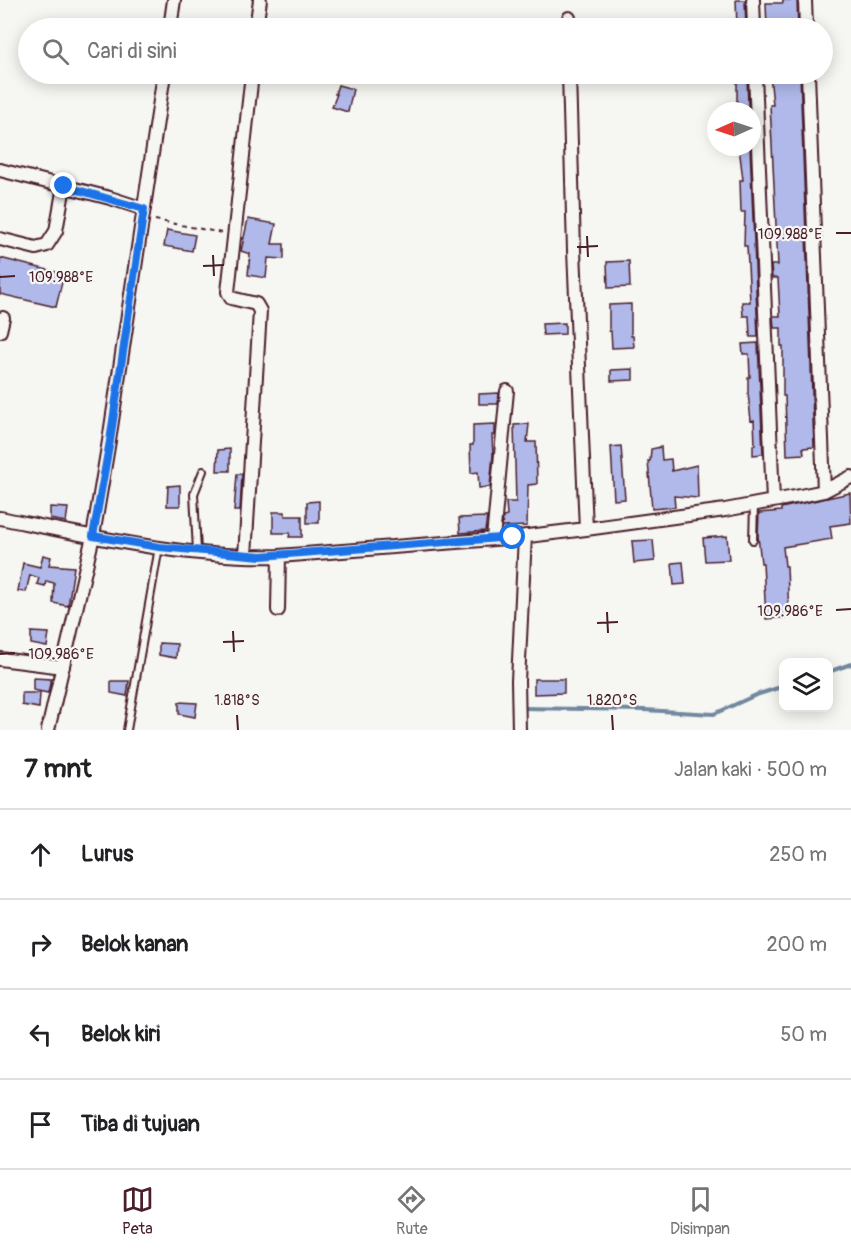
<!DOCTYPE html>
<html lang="id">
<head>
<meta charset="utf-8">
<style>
	:root { --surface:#fff; --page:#f6f6f6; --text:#202124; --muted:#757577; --line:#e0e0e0; --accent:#4a1f2b }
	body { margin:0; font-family:Pangolin,sans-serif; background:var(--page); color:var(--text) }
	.controls { position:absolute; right:18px; bottom:18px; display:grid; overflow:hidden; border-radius:12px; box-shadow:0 3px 15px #0003 }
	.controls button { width:54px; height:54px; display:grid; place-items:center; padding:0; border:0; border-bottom:2px solid var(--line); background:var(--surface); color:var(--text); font:30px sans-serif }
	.compass { position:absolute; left:707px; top:102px; width:54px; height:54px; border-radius:50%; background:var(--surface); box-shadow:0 3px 15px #0003; rotate:267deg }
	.stop { position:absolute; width:18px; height:18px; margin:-14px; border:4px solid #1a73e8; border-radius:50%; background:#fff }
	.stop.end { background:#1a73e8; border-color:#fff; box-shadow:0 2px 6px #0008 }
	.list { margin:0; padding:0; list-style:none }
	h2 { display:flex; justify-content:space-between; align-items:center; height:78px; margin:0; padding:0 24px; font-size:26px }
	h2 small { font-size:20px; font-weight:400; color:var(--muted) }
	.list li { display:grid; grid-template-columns:39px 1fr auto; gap:18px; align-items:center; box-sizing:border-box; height:90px; padding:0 24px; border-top:2px solid var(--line) }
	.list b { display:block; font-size:22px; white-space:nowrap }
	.list em { font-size:20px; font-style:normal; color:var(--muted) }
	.icon { flex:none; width:33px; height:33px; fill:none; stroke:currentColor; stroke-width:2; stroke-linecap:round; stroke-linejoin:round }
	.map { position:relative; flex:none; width:851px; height:730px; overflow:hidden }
	.search { position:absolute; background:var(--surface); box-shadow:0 3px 15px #0003; left:18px; right:18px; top:18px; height:66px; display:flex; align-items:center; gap:15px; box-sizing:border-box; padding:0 21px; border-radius:33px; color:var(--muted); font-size:22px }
	.sheet { height:438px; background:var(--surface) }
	nav { display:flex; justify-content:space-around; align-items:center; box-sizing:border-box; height:84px; border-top:2px solid var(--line); background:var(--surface); font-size:16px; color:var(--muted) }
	nav a { display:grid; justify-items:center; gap:3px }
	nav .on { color:var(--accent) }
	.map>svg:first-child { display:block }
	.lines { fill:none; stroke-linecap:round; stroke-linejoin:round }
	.stream { stroke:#72889f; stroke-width:4 }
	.building { fill:#b0b9ea; stroke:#4a1f2b; stroke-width:1.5 }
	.lane-casing { stroke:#4a1f2b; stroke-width:10 }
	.street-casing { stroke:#4a1f2b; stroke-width:16 }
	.path { stroke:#4a1f2b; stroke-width:2; stroke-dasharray:4.5 4.5; stroke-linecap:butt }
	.lane { stroke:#f6f6f2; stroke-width:6 }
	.street { stroke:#f6f6f2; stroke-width:12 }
	.route { stroke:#1a73e8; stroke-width:8 }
	.ticks { fill:none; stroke:#4a1f2b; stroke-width:2 }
	.ticks-label { font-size:15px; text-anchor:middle; fill:#4a1f2b; stroke:#f6f6f2; stroke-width:4.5; stroke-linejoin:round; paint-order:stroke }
</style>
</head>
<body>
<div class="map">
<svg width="851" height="730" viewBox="0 0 851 730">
	<rect width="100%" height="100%" fill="#f6f6f2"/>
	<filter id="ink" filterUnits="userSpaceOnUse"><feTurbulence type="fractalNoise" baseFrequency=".0167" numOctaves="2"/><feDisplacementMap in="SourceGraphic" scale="12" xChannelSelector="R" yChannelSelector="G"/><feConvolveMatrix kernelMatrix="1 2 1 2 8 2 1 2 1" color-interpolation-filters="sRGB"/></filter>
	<g filter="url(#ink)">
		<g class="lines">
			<path class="stream" d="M828,672L851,664
				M521,708L644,710L714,714L756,695L784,686"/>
		</g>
		<path class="building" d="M736,0H745L746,28H737Z
			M783,0H797L798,28H767L766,3H783Z
			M770,74H800L814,447L803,448L804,454L787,455L785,396H783V346H781V328H774L773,316H780L778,278H772L771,265H778L770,105H773Z
			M737,75H747L748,107L737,108Z
			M338,85L353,89L348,112L332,107L337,94H335Z
			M739,147H750L758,337H750L749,316H743L742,302H750L747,246H744L745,212H741L740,180H743Z
			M248,219L276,224L272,244H284V259L268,258L266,278L248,275L250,254L241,251Z
			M167,230L195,235L192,251L164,246Z
			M0,258L64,274L56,307L0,294Z
			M629,261L630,287L608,288L607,262Z
			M631,304V336H633L634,347L612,348L611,331H609V305Z
			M565,323V334L543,335L542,324Z
			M758,343L763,454L753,455V445H755L754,420L751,421L748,393V377H750L749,354H743L742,344Z
			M633,369V380L611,381V370Z
			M499,393L498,404H479V394Z
			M495,424V435H492L493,455L490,487L479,488L478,472L471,473L470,445H473V425Z
			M529,424L527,442H536L537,484L528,485L527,526L502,527L503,517L507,516L506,502H516L514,425Z
			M621,446L625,499L614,500L611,447Z
			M661,447L662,460L671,459L672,471L697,465L698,498L674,496L675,507L652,509L648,461H650L651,449Z
			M230,449V471H217L218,450Z
			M237,474H242L240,511H234Z
			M180,485V506H167L168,486Z
			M850,493L851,523L830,526L832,539L783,547L785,566H787L789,617L766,619L763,563H761L758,536L759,513L781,511V508Z
			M319,501V523H307V502Z
			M50,507L68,508L66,522L50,519Z
			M273,512H285V516H302V537H289L290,533H273Z
			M487,517L485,531L460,533L459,518Z
			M727,536L729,560L705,561L703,538Z
			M653,540L655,561L634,563L632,541Z
			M43,555L51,557L49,565L74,567L68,606L53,603L54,583L46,581L45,586L37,584L39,578L30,575L26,592L18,591L23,563L40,567Z
			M683,562L685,584L674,585L672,563Z
			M31,632L49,633L47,647L31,644Z
			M159,643L177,644L176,658L159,655Z
			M33,678L51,679L48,693L33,690Z
			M534,679H564V693L534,694Z
			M111,681H129L127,696L111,693Z
			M22,693H40L39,708L22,705Z
			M179,702L197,703L195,717L179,714Z"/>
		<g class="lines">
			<g class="lane-casing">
				<path id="lane" d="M753,540L754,505
					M197,551L194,494L203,471
					M127,730L159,547"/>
			</g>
			<g class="street-casing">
				<path id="street" d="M753,0L754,28
					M805,0L806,28
					M569,18V28
					M170,28L174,0
					M256,28L260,0
					M569,74L574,250L586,529
					M755,74L773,501
					M808,74L824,491
					M0,170L110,198L144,209
					M0,239L36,248L47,245L56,231L64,186
					M0,331L3,318
					M0,518C89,536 188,559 279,556L520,537L586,529L725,510L800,496L824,491L851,477
					M493,539L507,391
					M245,556L260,311L256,304L231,298L228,292L252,74
					M278,610L279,556
					M0,659L63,667
					M48,730L93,536L109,441L164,74
					M519,730L518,681L525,536"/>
			</g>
			<path class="path" d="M155,220L222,233"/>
			<use href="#lane" class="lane"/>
			<use href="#street" class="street"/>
		</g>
	</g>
	<g class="lines" filter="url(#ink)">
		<path class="route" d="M64,186L144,209L110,441L93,536L159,547L261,556L513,537"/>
	</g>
	<path class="ticks" d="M836,233H851M587,236L588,257M577,247L598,246M213,255L214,276M203,266L224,265M0,277L15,276M836,610L851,609M607,612L608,633M597,623L618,622M233,631L234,652M223,642L244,641M0,654L15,653M237,715L238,730M612,715L613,730"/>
	<g class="ticks-label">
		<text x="790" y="239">109.988°E</text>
		<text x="61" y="282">109.988°E</text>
		<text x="790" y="616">109.986°E</text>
		<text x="61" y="659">109.986°E</text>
		<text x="237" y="705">1.818°S</text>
		<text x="612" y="705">1.820°S</text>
	</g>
</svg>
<div class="controls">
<button><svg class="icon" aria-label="layers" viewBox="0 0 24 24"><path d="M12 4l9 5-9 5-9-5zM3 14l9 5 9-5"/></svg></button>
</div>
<svg class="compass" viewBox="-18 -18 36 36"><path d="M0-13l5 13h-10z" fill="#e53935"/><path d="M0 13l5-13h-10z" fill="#757577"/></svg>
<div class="stop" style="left:513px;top:537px"></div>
<div class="stop end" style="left:64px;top:186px"></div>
<div class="search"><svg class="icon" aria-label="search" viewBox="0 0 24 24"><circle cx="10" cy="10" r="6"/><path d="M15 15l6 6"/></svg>Cari di sini</div>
</div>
<section class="sheet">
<h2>7 mnt<small>Jalan kaki · 500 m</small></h2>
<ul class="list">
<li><svg class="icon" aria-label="ahead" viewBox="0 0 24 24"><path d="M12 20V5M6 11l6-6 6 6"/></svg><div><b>Lurus</b></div><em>250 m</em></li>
<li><svg class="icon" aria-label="right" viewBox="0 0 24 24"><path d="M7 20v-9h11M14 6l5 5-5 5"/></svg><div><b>Belok kanan</b></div><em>200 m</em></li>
<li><svg class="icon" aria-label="left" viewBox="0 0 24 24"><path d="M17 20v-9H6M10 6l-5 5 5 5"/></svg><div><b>Belok kiri</b></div><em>50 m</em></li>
<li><svg class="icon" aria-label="arrive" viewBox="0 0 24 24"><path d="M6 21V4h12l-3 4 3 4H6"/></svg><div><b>Tiba di tujuan</b></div></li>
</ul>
</section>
<nav>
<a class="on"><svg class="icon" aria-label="map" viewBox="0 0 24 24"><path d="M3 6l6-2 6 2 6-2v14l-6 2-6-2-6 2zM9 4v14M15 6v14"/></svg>Peta</a>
<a><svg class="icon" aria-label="directions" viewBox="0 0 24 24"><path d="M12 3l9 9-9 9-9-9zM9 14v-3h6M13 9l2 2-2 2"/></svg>Rute</a>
<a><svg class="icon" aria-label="saved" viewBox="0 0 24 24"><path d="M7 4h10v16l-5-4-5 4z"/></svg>Disimpan</a>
</nav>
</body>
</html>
